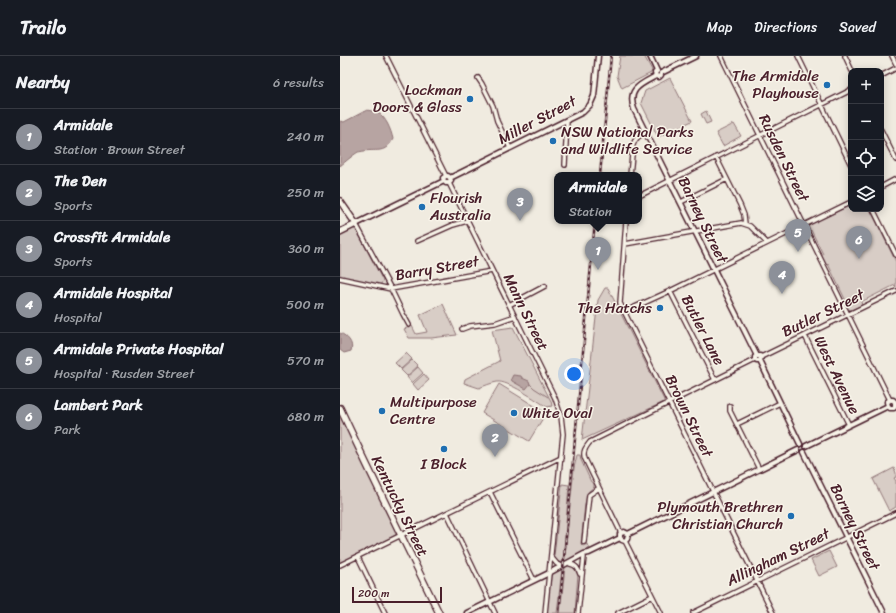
<!DOCTYPE html>
<html lang="en">
<head>
<meta charset="utf-8">
<style>
	:root { --surface:#171b24; --page:#20242c; --text:#f1f3f6; --muted:#9ea1a6; --line:#363941; --accent:#8c9099 }
	body { margin:0; font-family:Sriracha,sans-serif; background:var(--page); color:var(--text) }
	.controls { position:absolute; right:12px; top:12px; display:grid; overflow:hidden; border-radius:8px; box-shadow:0 2px 10px #0003 }
	.controls button { width:36px; height:36px; display:grid; place-items:center; padding:0; border:0; border-bottom:1px solid var(--line); background:var(--surface); color:var(--text); font:20px sans-serif }
	.scale { position:absolute; left:12px; bottom:10px; width:90px; box-sizing:border-box; padding-left:4px; border:2px solid #4a1f2b; border-top:0; font-size:11px; line-height:14px; white-space:nowrap; color:#4a1f2b; -webkit-text-stroke:3px #f7f3e8; paint-order:stroke }
	.you { position:absolute; left:234px; top:318px; width:14px; height:14px; margin:-10px; border:3px solid #fff; border-radius:50%; background:#1a73e8; box-shadow:0 0 0 6px #1a73e833 }
	.badge { display:grid; place-items:center; width:26px; height:26px; border-radius:50%; background:var(--accent); color:#fff; font-size:13px; font-weight:700 }
	.pin { position:absolute; translate:-50% -33px; filter:drop-shadow(0 1px 2px #0008) }
	.pin::after { content:''; position:absolute; top:21px; width:14px; height:12px; background:inherit; clip-path:polygon(0 0,100% 0,50% 100%) }
	.popup { position:absolute; left:214px; top:116px; width:88px; height:52px; box-sizing:border-box; display:grid; place-content:center; border-radius:8px; background:var(--surface); filter:drop-shadow(0 1px 3px #0005); font-size:13px; white-space:nowrap; color:var(--muted) }
	.popup b { font-size:15px; color:var(--text) }
	.popup::after { content:''; position:absolute; left:50%; top:100%; margin-left:-8px; border:8px solid transparent; border-top-color:var(--surface) }
	.list { margin:0; padding:0; list-style:none }
	h2 { display:flex; justify-content:space-between; align-items:center; height:52px; margin:0; padding:0 16px; font-size:17px }
	h2 small { font-size:13px; font-weight:400; color:var(--muted) }
	.list li { display:grid; grid-template-columns:26px 1fr auto; gap:12px; align-items:center; box-sizing:border-box; height:56px; padding:0 16px; border-top:1px solid var(--line) }
	.list b { display:block; font-size:15px; white-space:nowrap }
	.list p { margin:0; font-size:13px; white-space:nowrap; color:var(--muted) }
	.list em { font-size:13px; font-style:normal; color:var(--muted) }
	.icon { flex:none; width:22px; height:22px; fill:none; stroke:currentColor; stroke-width:2; stroke-linecap:round; stroke-linejoin:round }
	.map { position:relative; flex:none; width:556px; height:557px; overflow:hidden }
	header { display:flex; align-items:center; gap:24px; box-sizing:border-box; height:56px; padding:0 20px; background:var(--surface); border-bottom:1px solid var(--line) }
	header strong { font-size:19px }
	nav { display:flex; gap:22px; margin-inline-start:auto; font-size:14px }
	main { display:flex }
	aside { flex:1; background:var(--surface) }
	.map>svg:first-child { display:block }
	.green { fill:#d8cdc6; stroke:#917678 }
	.water { fill:#b7a4a2; stroke:#8b6f72 }
	.lines { fill:none; stroke-linecap:round; stroke-linejoin:round }
	.stream { stroke:#8b6f72; stroke-width:1 }
	.minor-casing { stroke:#4a1f2b; stroke-width:6 }
	.tertiary-casing { stroke:#4a1f2b; stroke-width:7 }
	.secondary-casing { stroke:#4a1f2b; stroke-width:8 }
	.primary-casing { stroke:#4a1f2b; stroke-width:8 }
	.minor { stroke:#f7f3e8; stroke-width:3.5 }
	.tertiary { stroke:#f7f3e8; stroke-width:4 }
	.secondary { stroke:#f7f3e8; stroke-width:5 }
	.primary { stroke:#f7f3e8; stroke-width:5.5 }
	.rail-casing { stroke:#4a1f2b; stroke-width:2.5 }
	.rail { stroke:#f7f3e8; stroke-width:1; stroke-dasharray:3; stroke-linecap:butt }
	.poi-dot { fill:#1f6fb2; stroke:#f7f3e8; stroke-width:1.5 }
	.labels { text-anchor:middle; stroke-width:3; stroke-linejoin:round; paint-order:stroke }
	.poi-label { font-size:15px; fill:#4a1f2b; stroke:#f7f3e8; text-anchor:end }
	.street-label { font-size:15px; fill:#4a1f2b; stroke:#f7f3e8 }
</style>
</head>
<body>
<header>
<strong>Trailo</strong>
<nav><a>Map</a><a>Directions</a><a>Saved</a></nav>
</header>
<main>
<aside>
<h2>Nearby<small>6 results</small></h2>
<ul class="list">
<li><span class="badge">1</span><div><b>Armidale</b><p>Station · Brown Street</p></div><em>240 m</em></li>
<li><span class="badge">2</span><div><b>The Den</b><p>Sports</p></div><em>250 m</em></li>
<li><span class="badge">3</span><div><b>Crossfit Armidale</b><p>Sports</p></div><em>360 m</em></li>
<li><span class="badge">4</span><div><b>Armidale Hospital</b><p>Hospital</p></div><em>500 m</em></li>
<li><span class="badge">5</span><div><b>Armidale Private Hospital</b><p>Hospital · Rusden Street</p></div><em>570 m</em></li>
<li><span class="badge">6</span><div><b>Lambert Park</b><p>Park</p></div><em>680 m</em></li>
</ul>
</aside>
<div class="map">
<svg width="556" height="557" viewBox="0 0 556 557">
	<rect width="100%" height="100%" fill="#f0ebe0"/>
	<filter id="ink" filterUnits="userSpaceOnUse"><feTurbulence type="fractalNoise" baseFrequency=".025" numOctaves="2"/><feDisplacementMap in="SourceGraphic" scale="8" xChannelSelector="R" yChannelSelector="G"/><feConvolveMatrix kernelMatrix="1 2 1 2 8 2 1 2 1" color-interpolation-filters="sRGB"/></filter>
	<g filter="url(#ink)">
		<path class="green" d="M280,0H304L312,14L311,17L282,32L277,20Z
			M330,22L352,65L318,81L301,47L305,35Z
			M366,55L371,66L366,68L361,58Z
			M394,68L401,80L383,90L376,77Z
			M511,149V153H530L556,206V231L555,229L521,246L522,249L511,254L508,253L504,248L506,245L488,208L486,210L481,200L483,198L471,174L469,176L468,171L471,168Z
			M13,172L17,175L43,225L40,229L0,221V179Z
			M265,232H268L324,344V346L242,384L258,244Z
			M103,248L117,279L91,282H69L64,273L72,270L76,278L87,276L80,259Z
			M173,271L211,345L212,350L207,351C198,345 167,324 157,326C151,327 144,330 139,332L124,327L125,323L160,305L152,274Z
			M66,297L72,303L61,313L55,307Z
			M72,304L78,310L67,320L61,314Z
			M78,311L83,317L72,327L67,321Z
			M84,318L89,324L78,334L73,328Z
			M159,328L206,357L189,385L142,357Z
			M0,359L56,475V479L0,507Z
			M237,399H240L241,404L251,426L254,427V431L249,435L247,439L245,448L241,488L243,490L247,488L248,492H250L224,506L234,412Z
			M554,412L556,417V421L554,422L556,425V451L549,455L533,423Z
			M222,428L229,429L223,506C217,507 216,505 214,500Z
			M489,495L497,511L479,520L471,504Z
			M229,509L235,511L238,517L235,557H220L225,511Z
			M222,513L217,557H207L211,521L213,517Z"/>
		<path class="water" d="M27,54C30,55 34,55 37,56C46,61 51,74 53,83C45,98 38,93 24,95C23,95 19,96 18,96C13,99 5,106 0,110V65L4,66Z
			M0,277C7,280 14,287 11,295L4,297L0,294Z
			M173,319L181,320L182,322L189,325L190,328L186,333L172,325L171,323Z"/>
		<g class="lines">
			<path class="stream" d="M190,328L194,332L208,341"/>
			<g class="minor-casing">
				<path id="minor" d="M46,0L106,120
					M381,0L550,344
					M458,0L511,109
					M505,0L512,15
					M552,0L556,8
					M541,20L556,12
					M138,22L142,28L153,50L157,65L170,92
					M541,74L556,104
					M376,101L400,149L404,159L405,168
					M225,109L227,64
					M290,119L293,89C295,82 300,79 306,76
					M109,127L215,342L221,360L223,378L205,557
					M541,131L556,123
					M299,140L511,34
					M341,146L387,123
					M533,153L556,199
					M286,165L280,247L433,557
					M16,168L51,233L63,258L69,269
					M77,185L113,169L127,165
					M285,188L401,167L410,170L427,187
					M0,222L51,233L152,215
					M330,235L375,324
					M169,249L205,230
					M284,256L330,235L511,146
					M122,273L130,270L155,267L175,260
					M465,280L509,369
					M421,301L556,235
					M390,350V355L419,413
					M397,368L440,347
					M150,436L194,524
					M107,457L155,557
					M281,477L245,403C242,396 246,391 250,386L415,304
					M285,485L321,557
					M244,486L249,439L259,432
					M18,501L45,557
					M211,501L217,508L221,510
					M230,508C236,509 238,512 240,518
					M0,509L221,401
					M238,557L244,501
					M278,557L312,540
					M353,557L556,457"/>
			</g>
			<g class="tertiary-casing">
				<path id="tertiary" d="M310,0L317,15
					M317,15L315,17L316,20C301,28 287,33 294,53L417,300
					M316,20L319,21L321,19V17L356,0
					M110,122L243,56L250,49L254,40L258,0
					M104,125L103,122L106,120H108L110,122
					M104,125L106,127H109L111,125L110,122
					M16,168L104,125
					M420,305H417L415,304V301L417,300H420L421,301L420,305L460,388
					M548,350L547,346L550,344H553L555,346
					M548,350L550,352H554L555,350V346
					M466,390L548,350
					M464,396L544,557
					M288,478L458,394
					M280,482L282,484L285,485L287,483L288,478
					M280,482V478L281,477L284,476L288,478
					M127,557L209,517L244,498L249,497L280,482"/>
			</g>
			<g class="secondary-casing">
				<path id="secondary" d="M0,145L16,168L0,176"/>
			</g>
			<g class="primary-casing">
				<path id="primary" d="M0,352C32,421 66,489 99,557"/>
			</g>
			<use href="#minor" class="minor"/>
			<use href="#tertiary" class="tertiary"/>
			<use href="#secondary" class="secondary"/>
			<use href="#primary" class="primary"/>
			<g class="rail-casing">
				<path id="rail" d="M260,119L271,0
					M219,557L255,165"/>
			</g>
			<use href="#rail" class="rail"/>
		</g>
	</g>
	<g class="poi-dot">
		<circle cx="487" cy="29" r="4"/>
		<circle cx="130" cy="43" r="4"/>
		<circle cx="213" cy="85" r="4"/>
		<circle cx="82" cy="151" r="4"/>
		<circle cx="320" cy="252" r="4"/>
		<circle cx="42" cy="355" r="4"/>
		<circle cx="174" cy="357" r="4"/>
		<circle cx="104" cy="393" r="4"/>
		<circle cx="451" cy="460" r="4"/>
	</g>
	<g class="labels">
		<g class="poi-label">
			<text x="479" y="25">The Armidale<tspan x="479" dy="17">Playhouse</tspan></text>
			<text x="122" y="39">Lockman<tspan x="122" dy="17">Doors &amp; Glass</tspan></text>
			<text x="221" y="81" text-anchor="start">NSW National Parks<tspan x="221" dy="17">and Wildlife Service</tspan></text>
			<text x="90" y="147" text-anchor="start">Flourish<tspan x="90" dy="17">Australia</tspan></text>
			<text x="312" y="257">The Hatchs</text>
			<text x="50" y="351" text-anchor="start">Multipurpose<tspan x="50" dy="17">Centre</tspan></text>
			<text x="182" y="362" text-anchor="start">White Oval</text>
			<text x="104" y="413" text-anchor="middle">I Block</text>
			<text x="443" y="456">Plymouth Brethren<tspan x="443" dy="17">Christian Church</tspan></text>
		</g>
		<g class="street-label">
			<text transform="translate(197 64) rotate(-28)" y="5">Miller Street</text>
			<text transform="translate(444 102) rotate(64)" y="5">Rusden Street</text>
			<text transform="translate(363 164) rotate(64)" y="5">Barney Street</text>
			<text transform="translate(97 212) rotate(-10)" y="5">Barry Street</text>
			<text transform="translate(186 256) rotate(64)" y="5">Mann Street</text>
			<text transform="translate(483 257) rotate(-26)" y="5">Butler Street</text>
			<text transform="translate(363 274) rotate(63)" y="5">Butler Lane</text>
			<text transform="translate(497 319) rotate(64)" y="5">West Avenue</text>
			<text transform="translate(349 360) rotate(64)" y="5">Brown Street</text>
			<text transform="translate(60 450) rotate(64)" y="5">Kentucky Street</text>
			<text transform="translate(515 471) rotate(64)" y="5">Barney Street</text>
			<text transform="translate(438 501) rotate(-26)" y="5">Allingham Street</text>
		</g>
	</g>
</svg>
<div class="controls">
<button>+</button>
<button>−</button>
<button><svg class="icon" aria-label="locate" viewBox="0 0 24 24"><circle cx="12" cy="12" r="6"/><path d="M12 2v4M12 18v4M2 12h4M18 12h4"/></svg></button>
<button><svg class="icon" aria-label="layers" viewBox="0 0 24 24"><path d="M12 4l9 5-9 5-9-5zM3 14l9 5 9-5"/></svg></button>
</div>
<div class="scale">200 m</div>
<div class="you"></div>
<div class="pin badge" style="left:258px;top:214px">1</div>
<div class="popup"><b>Armidale</b>Station</div>
<div class="pin badge" style="left:155px;top:401px">2</div>
<div class="pin badge" style="left:180px;top:165px">3</div>
<div class="pin badge" style="left:442px;top:238px">4</div>
<div class="pin badge" style="left:458px;top:196px">5</div>
<div class="pin badge" style="left:519px;top:203px">6</div>
</div>
</main>
</body>
</html>
